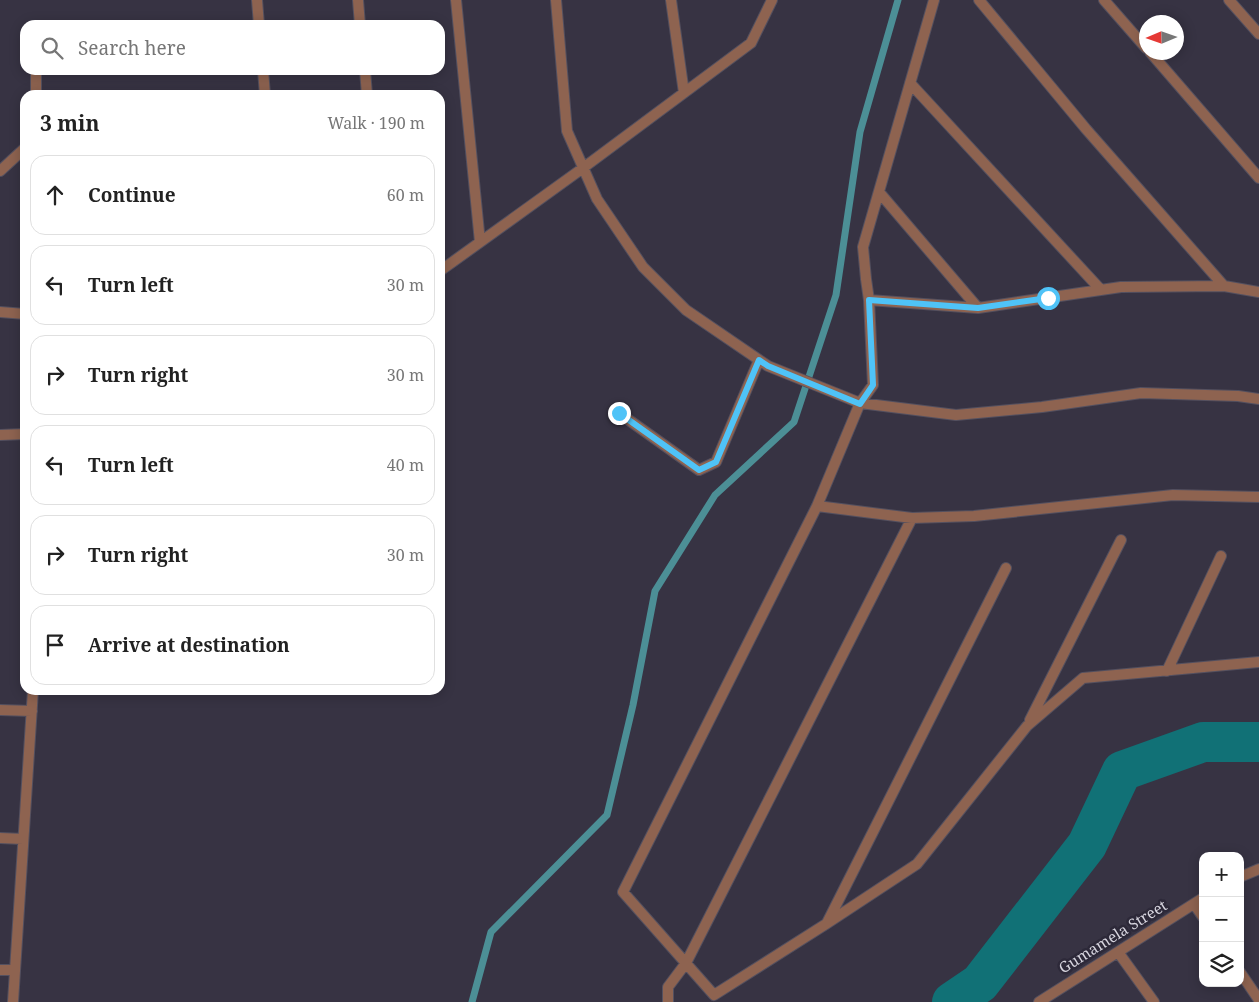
<!DOCTYPE html>
<html lang="en">
<head>
<meta charset="utf-8">
<style>
	:root { --surface:#fff; --page:#f2f2f2; --text:#222; --muted:#767676; --line:#e0e0e0 }
	body { margin:0; font-family:"Noto Serif",serif; background:var(--page); color:var(--text) }
	.controls { position:absolute; right:15px; bottom:15px; display:grid; overflow:hidden; border-radius:10px; box-shadow:0 2px 12px #0003 }
	.controls button { width:45px; height:45px; display:grid; place-items:center; padding:0; border:0; border-bottom:1px solid var(--line); background:var(--surface); color:var(--text); font:25px sans-serif }
	.compass { position:absolute; left:1139px; top:15px; width:45px; height:45px; border-radius:50%; background:var(--surface); box-shadow:0 2px 12px #0003; rotate:268deg }
	.stop { position:absolute; width:15px; height:15px; margin:-11px; border:4px solid #4fc3f7; border-radius:50%; background:#fff }
	.stop.end { background:#4fc3f7; border-color:#fff; box-shadow:0 1px 5px #0008 }
	.list { margin:0; padding:0; list-style:none }
	h2 { display:flex; justify-content:space-between; align-items:center; height:65px; margin:0; padding:0 20px; font-size:21px }
	h2 small { font-size:16px; font-weight:400; color:var(--muted) }
	.list li { display:grid; grid-template-columns:32px 1fr auto; gap:15px; align-items:center; box-sizing:border-box; height:80px; margin:0 10px 10px; padding:0 10px; border:1px solid var(--line); border-radius:15px }
	.list b { display:block; font-size:19px; white-space:nowrap }
	.list em { font-size:16px; font-style:normal; color:var(--muted) }
	.icon { flex:none; width:28px; height:28px; fill:none; stroke:currentColor; stroke-width:2; stroke-linecap:round; stroke-linejoin:round }
	.map { position:relative; flex:none; width:1259px; height:1002px; overflow:hidden }
	.search { position:absolute; background:var(--surface); box-shadow:0 2px 12px #0003; left:20px; top:20px; width:425px; height:55px; display:flex; align-items:center; gap:12px; box-sizing:border-box; padding:0 18px; border-radius:15px; color:var(--muted); font-size:19px }
	.panel { position:absolute; background:var(--surface); box-shadow:0 2px 12px #0003; left:20px; top:90px; width:425px; height:605px; border-radius:15px }
	.map>svg:first-child { display:block }
	.lines { fill:none; stroke-linecap:round; stroke-linejoin:round }
	.stream { stroke:#4c8f96; stroke-width:7 }
	.river { stroke:#117176; stroke-width:40 }
	.minor-casing { stroke:#54505f; stroke-width:12 }
	.minor { stroke:#8e6350; stroke-width:10 }
	.route { stroke:#4fc3f7; stroke-width:6 }
	.labels { text-anchor:middle; stroke-width:5; stroke-linejoin:round; paint-order:stroke }
	.street-label { font-size:15px; fill:#d7d5df; stroke:#2d2939 }
</style>
</head>
<body>
<div class="map">
<svg width="1259" height="1002" viewBox="0 0 1259 1002">
	<rect width="100%" height="100%" fill="#373343"/>
	<g class="lines">
		<path class="stream" d="M472,1002L491,932L607,815L633,705L655,591L715,495L794,422L836,295L860,132L898,0"/>
		<path class="river" d="M952,1002L980,983L1087,845L1122,771L1203,742H1259"/>
		<g class="minor-casing">
			<path id="minor" d="M257,0L259,25
				M358,0L360,25
				M456,0L480,242
				M556,0L567,131L597,199L643,267L686,310L768,366L860,403L956,415L1042,407L1141,393L1238,396L1259,399
				M671,0L684,93
				M934,0L863,247L866,279L869,300L873,385L860,403L817,506L623,892L714,995L826,924L917,864L1027,726L1083,678L1259,662
				M979,0L1086,129L1224,286
				M1104,0L1146,48
				M1229,0L1259,34
				M1150,52L1259,178
				M36,70V95
				M263,70L265,95
				M365,70L367,95
				M910,83L1101,290
				M0,171L25,148
				M879,192L978,308
				M440,271L583,168L751,43L772,0
				M869,300L978,308L1121,287L1224,286L1259,292
				M0,312L25,314
				M619,413L699,470L716,462L759,360
				M0,435L25,434
				M817,506L912,518L974,516L1173,495L1259,497
				M1167,671L1221,556
				M0,710L32,711
				M1030,720L1121,540
				M0,838L23,839
				M1240,877L1259,869
				M1194,904L1203,917
				M827,923L1006,568
				M1118,952L1154,1002
				M0,970H14
				M1240,972L1259,1000
				M13,1002L33,690
				M668,1002V987L686,963L912,518
				M1039,1002L1203,898"/>
		</g>
		<use href="#minor" class="minor"/>
	</g>
	<g class="lines">
		<path class="route" d="M619,413L699,470L716,462L759,360L768,366L860,404L873,385L869,300L978,308L1048,298"/>
	</g>
	<g class="labels">
		<g class="street-label">
			<text transform="translate(1113 937) rotate(-32)" y="5">Gumamela Street</text>
		</g>
	</g>
</svg>
<div class="controls">
<button>+</button>
<button>−</button>
<button><svg class="icon" aria-label="layers" viewBox="0 0 24 24"><path d="M12 4l9 5-9 5-9-5zM3 14l9 5 9-5"/></svg></button>
</div>
<svg class="compass" viewBox="-18 -18 36 36"><path d="M0-13l5 13h-10z" fill="#e53935"/><path d="M0 13l5-13h-10z" fill="#767676"/></svg>
<div class="stop" style="left:1048px;top:298px"></div>
<div class="stop end" style="left:619px;top:413px"></div>
<div class="search"><svg class="icon" aria-label="search" viewBox="0 0 24 24"><circle cx="10" cy="10" r="6"/><path d="M15 15l6 6"/></svg>Search here</div>
<section class="panel">
<h2>3 min<small>Walk · 190 m</small></h2>
<ul class="list">
<li><svg class="icon" aria-label="ahead" viewBox="0 0 24 24"><path d="M12 20V5M6 11l6-6 6 6"/></svg><div><b>Continue</b></div><em>60 m</em></li>
<li><svg class="icon" aria-label="left" viewBox="0 0 24 24"><path d="M17 20v-9H6M10 6l-5 5 5 5"/></svg><div><b>Turn left</b></div><em>30 m</em></li>
<li><svg class="icon" aria-label="right" viewBox="0 0 24 24"><path d="M7 20v-9h11M14 6l5 5-5 5"/></svg><div><b>Turn right</b></div><em>30 m</em></li>
<li><svg class="icon" aria-label="left" viewBox="0 0 24 24"><path d="M17 20v-9H6M10 6l-5 5 5 5"/></svg><div><b>Turn left</b></div><em>40 m</em></li>
<li><svg class="icon" aria-label="right" viewBox="0 0 24 24"><path d="M7 20v-9h11M14 6l5 5-5 5"/></svg><div><b>Turn right</b></div><em>30 m</em></li>
<li><svg class="icon" aria-label="arrive" viewBox="0 0 24 24"><path d="M6 21V4h12l-3 4 3 4H6"/></svg><div><b>Arrive at destination</b></div></li>
</ul>
</section>
</div>
</body>
</html>
